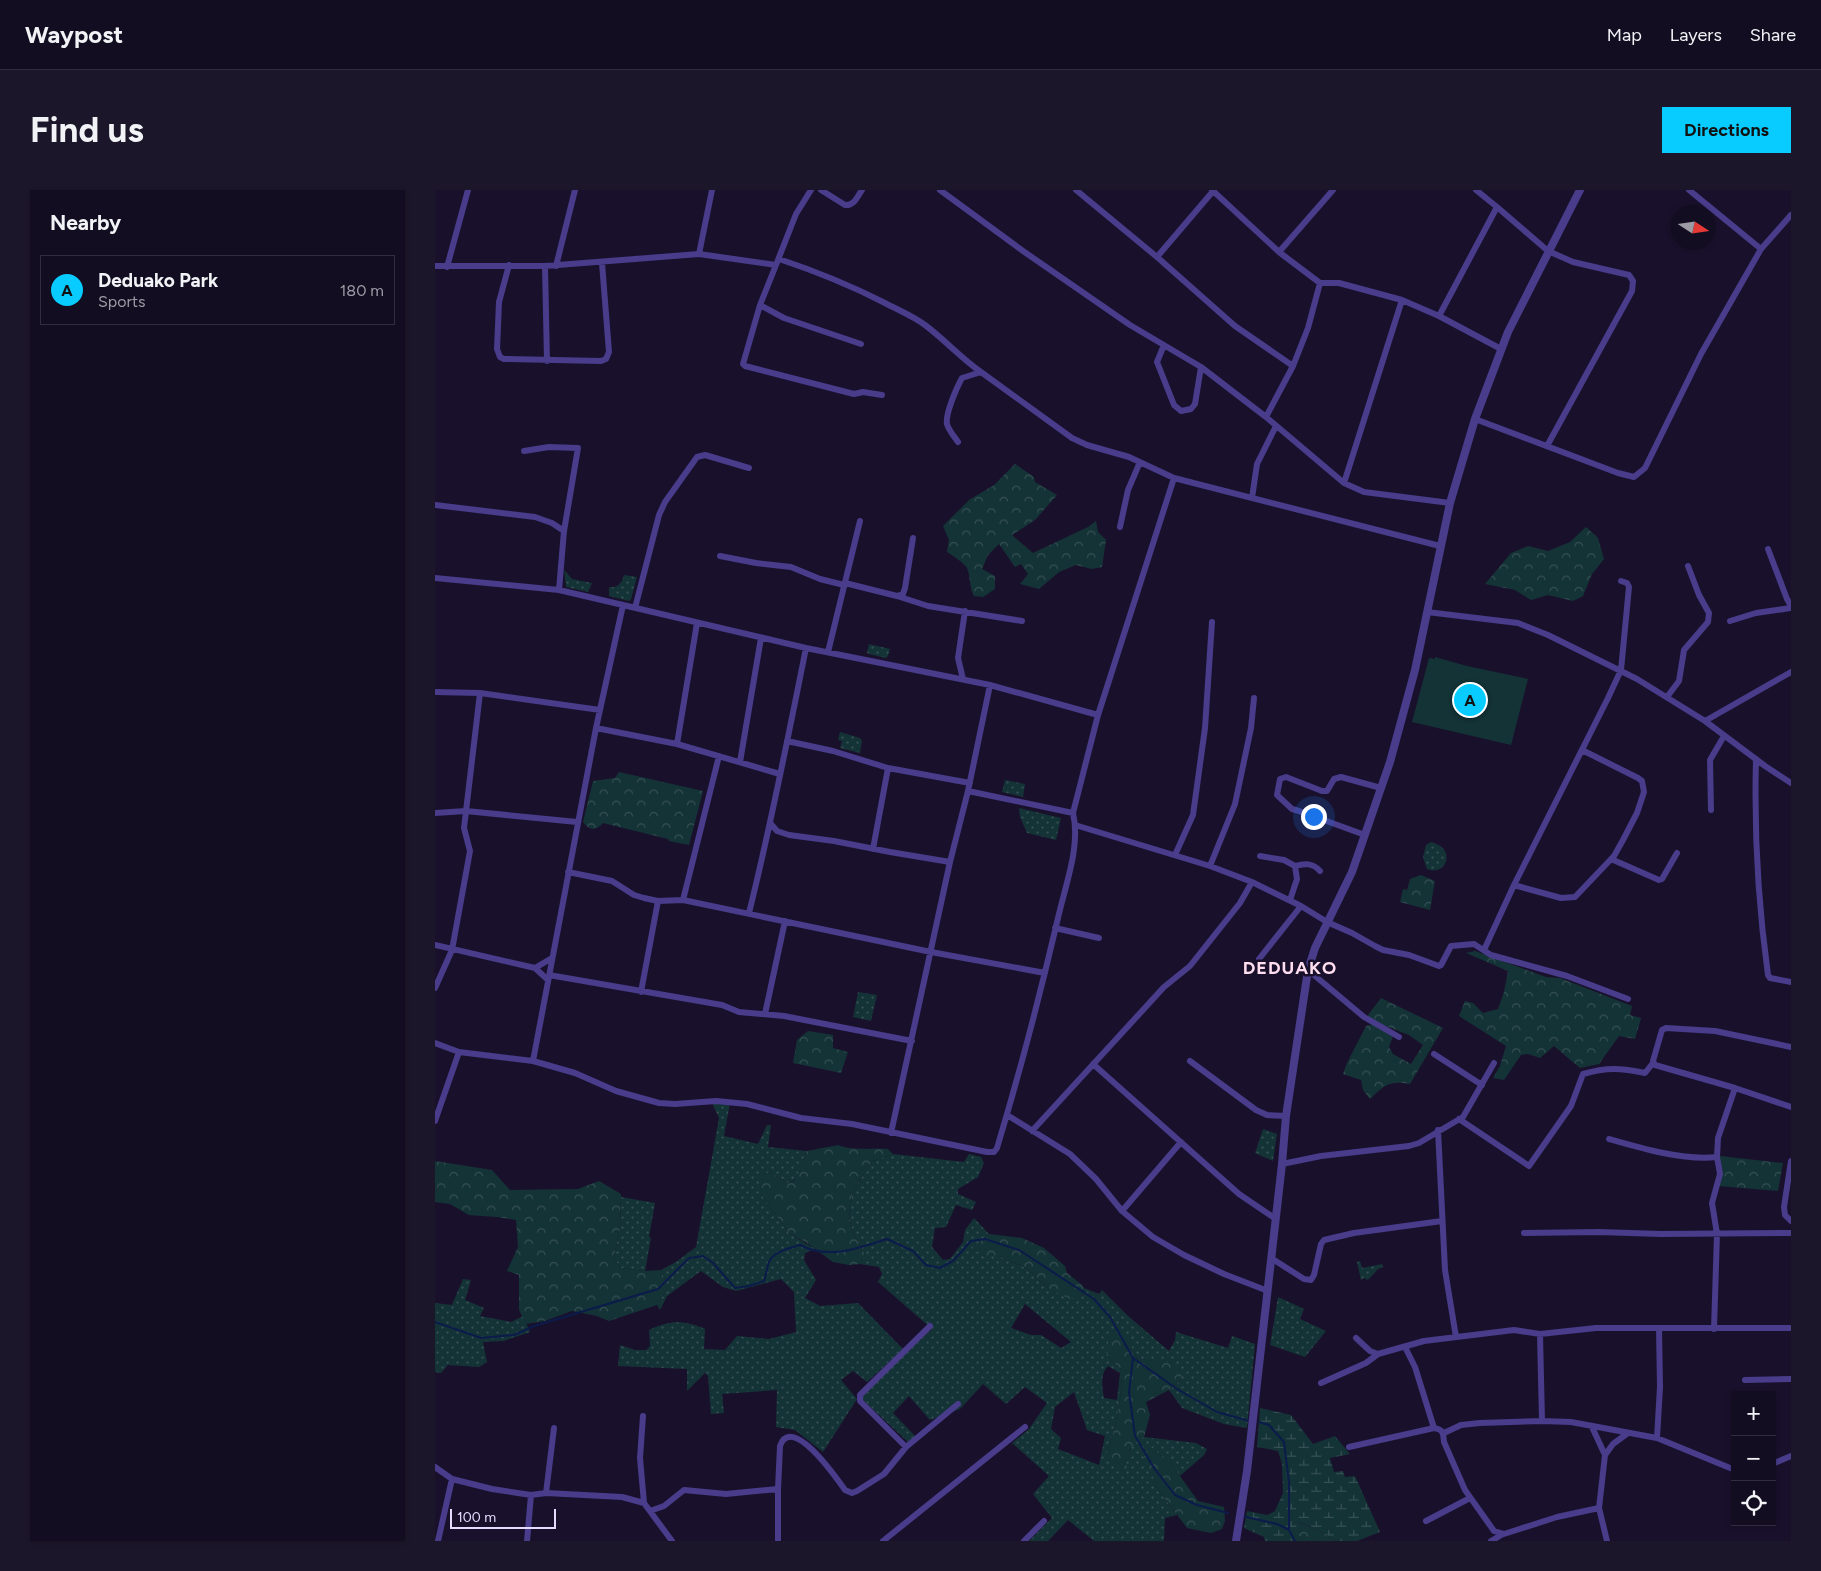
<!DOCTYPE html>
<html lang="en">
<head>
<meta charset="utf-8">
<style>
	:root { --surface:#130d21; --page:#1c162a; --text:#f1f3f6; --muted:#9d9ca5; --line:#322d3f; --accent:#08cbff }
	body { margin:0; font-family:Figtree,sans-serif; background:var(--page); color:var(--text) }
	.controls { position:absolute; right:15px; bottom:15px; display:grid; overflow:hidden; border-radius:0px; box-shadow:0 1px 4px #0004 }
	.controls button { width:45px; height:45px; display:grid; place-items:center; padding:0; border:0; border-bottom:1px solid var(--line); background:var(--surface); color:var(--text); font:25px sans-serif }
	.compass { position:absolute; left:1236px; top:15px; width:45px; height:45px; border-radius:50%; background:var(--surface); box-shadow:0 1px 4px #0004; rotate:102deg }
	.scale { position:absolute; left:15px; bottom:12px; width:106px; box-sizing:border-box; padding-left:5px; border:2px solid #e4dcff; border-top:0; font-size:14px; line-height:18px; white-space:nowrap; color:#e4dcff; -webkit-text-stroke:4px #19112c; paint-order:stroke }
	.you { position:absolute; left:878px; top:626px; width:18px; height:18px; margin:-12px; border:4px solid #fff; border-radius:50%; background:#1a73e8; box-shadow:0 0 0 8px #1a73e833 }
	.badge { display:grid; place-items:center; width:32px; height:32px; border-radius:50%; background:var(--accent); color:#111; font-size:16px; font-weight:700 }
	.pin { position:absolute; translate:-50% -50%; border:2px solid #fff; box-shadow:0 1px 5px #0006 }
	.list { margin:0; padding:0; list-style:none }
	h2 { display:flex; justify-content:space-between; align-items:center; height:65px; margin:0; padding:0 20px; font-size:21px }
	h2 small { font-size:16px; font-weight:400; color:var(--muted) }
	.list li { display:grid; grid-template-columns:32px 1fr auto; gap:15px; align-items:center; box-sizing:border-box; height:70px; margin:0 10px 10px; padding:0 10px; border:1px solid var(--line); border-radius:0px }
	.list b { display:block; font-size:19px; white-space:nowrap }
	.list p { margin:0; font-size:16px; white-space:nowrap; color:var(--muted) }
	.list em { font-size:16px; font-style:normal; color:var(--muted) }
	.icon { flex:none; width:28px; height:28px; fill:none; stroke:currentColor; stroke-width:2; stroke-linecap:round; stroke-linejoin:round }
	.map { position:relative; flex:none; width:1356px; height:1351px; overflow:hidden; border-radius:0px }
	header { display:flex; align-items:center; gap:30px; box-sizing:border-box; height:70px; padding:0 25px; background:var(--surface); border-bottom:1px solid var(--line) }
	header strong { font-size:24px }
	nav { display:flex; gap:28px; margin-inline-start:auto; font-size:18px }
	.intro { display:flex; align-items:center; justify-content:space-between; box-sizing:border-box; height:120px; padding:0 30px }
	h1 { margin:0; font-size:35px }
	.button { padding:12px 22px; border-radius:0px; background:var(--accent); color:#111; font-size:18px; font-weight:700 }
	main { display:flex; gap:30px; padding:0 30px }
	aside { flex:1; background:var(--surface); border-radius:0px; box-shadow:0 1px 4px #0004 }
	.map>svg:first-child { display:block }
	.grass { fill:url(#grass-dots); fill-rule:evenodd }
	.forest { fill:url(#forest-crowns) }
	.wetland { fill:url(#wetland-marsh) }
	.pitch { fill:#143336 }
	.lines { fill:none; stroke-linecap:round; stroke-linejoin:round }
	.stream { stroke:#0b1b4b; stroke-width:2 }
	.minor { stroke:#483c8b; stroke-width:6 }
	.tertiary { stroke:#483c8b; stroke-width:8 }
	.labels { text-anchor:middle; stroke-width:5; stroke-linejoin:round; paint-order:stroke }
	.district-label { font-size:18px; font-weight:bold; letter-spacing:1px; fill:#ffdeef; stroke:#19112c }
</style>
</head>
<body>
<header>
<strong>Waypost</strong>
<nav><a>Map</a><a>Layers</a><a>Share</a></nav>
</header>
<div class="intro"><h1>Find us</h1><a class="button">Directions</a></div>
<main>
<aside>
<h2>Nearby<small></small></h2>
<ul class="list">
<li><span class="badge">A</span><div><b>Deduako Park</b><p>Sports</p></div><em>180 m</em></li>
</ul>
</aside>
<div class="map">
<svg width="1356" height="1351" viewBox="0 0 1356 1351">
	<defs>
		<pattern id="grass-dots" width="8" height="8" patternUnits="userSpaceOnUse" patternTransform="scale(1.25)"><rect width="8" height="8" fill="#143336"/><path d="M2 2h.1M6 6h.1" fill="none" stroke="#365054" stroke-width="1.8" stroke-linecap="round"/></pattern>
		<pattern id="forest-crowns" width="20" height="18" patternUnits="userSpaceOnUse" patternTransform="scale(1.25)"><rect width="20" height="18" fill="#143336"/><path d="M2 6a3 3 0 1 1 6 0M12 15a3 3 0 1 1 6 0" fill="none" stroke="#365054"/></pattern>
		<pattern id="wetland-marsh" width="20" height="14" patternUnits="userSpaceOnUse" patternTransform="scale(1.25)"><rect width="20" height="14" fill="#143336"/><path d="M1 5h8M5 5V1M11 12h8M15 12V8" fill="none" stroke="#365054"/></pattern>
	</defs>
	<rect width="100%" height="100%" fill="#19112c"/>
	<path class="grass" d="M129,380L137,389L157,393L153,402L131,397Z
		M189,385L202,387L196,409L194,411L174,406V397C183,398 187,393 189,385Z
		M434,454L455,459L453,466L451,468L434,464L432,463Z
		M405,542L425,548L427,551L425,563L405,558L407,551L403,550Z
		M570,590L590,594L588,607L567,602Z
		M584,618L626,628L621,650L592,643L585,627Z
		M996,652C1022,658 1012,687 992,679L988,667L991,655Z
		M423,802L442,805L436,831L418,827Z
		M277,913H295L289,946L323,954L332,935H336L333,957L372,961L361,990L352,993L335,982L326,986V1004L354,1043L380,1059L370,1063L369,1070L381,1090L370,1108L385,1116L423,1113L468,1159L432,1192L418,1181L406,1190L422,1209L388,1262L360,1240L341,1237L342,1200L287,1204L289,1223L276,1224L273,1186L270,1183L252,1201V1179L183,1176L185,1155L200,1160H211L215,1156L214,1140C236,1130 248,1130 270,1139L269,1159L290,1160L302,1146L334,1149L361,1142L359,1102L346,1089L301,1101L288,1097L266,1081L232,1106L225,1120L222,1115L233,1097L226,1080L241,1072L261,1057L284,928Z
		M828,939L842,944L838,971L820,963Z
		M458,964L529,972L534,964L546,967L549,973L543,987L523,999V1004L541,1012L537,1020L521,1015L511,1037L500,1038L497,1057L508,1070L515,1069L528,1052L530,1040L539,1028L554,1044L538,1058L549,1066H564L591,1078L614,1099L647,1107L649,1098L664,1104L667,1100L692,1125L734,1161L740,1150L741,1142L793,1158L797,1146L820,1154L812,1238L789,1234L747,1218L734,1200L747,1189L735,1173L703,1169L692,1149L672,1166L687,1180C687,1208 681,1236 672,1264L690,1269L699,1252L709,1247L761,1253L772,1259L769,1265L745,1286L737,1275L717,1258L710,1267L724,1301L742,1325L730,1328L729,1351H659L633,1330L613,1351H594L617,1328L598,1304L614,1286L577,1253L594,1239L612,1213L590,1197L571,1214L548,1194L525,1219L495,1230L474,1206L458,1223L480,1246L473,1252L428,1210V1205L430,1202L497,1139L443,1092L447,1084L444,1077L425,1074L430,1064C411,1035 408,1014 428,985C430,981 433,975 437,972C442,968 452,967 458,964ZM590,1114L636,1152L626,1158L606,1145H596L576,1138ZM673,1176L685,1183L682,1210L669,1208C667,1197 665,1184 673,1176ZM639,1202L652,1240L670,1246L664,1275L623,1259L626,1248L616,1239L620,1217Z
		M186,1007L220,1013L214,1047L216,1048L210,1081L185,1078L179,1067L185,1038Z
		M925,1071L927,1078L947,1074L948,1077L943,1079L933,1090L929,1088L926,1090L922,1072Z
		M28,1089L36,1090L30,1110L49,1118L45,1126L76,1132L88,1126L95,1142L68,1151L48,1152L52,1172L44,1177L13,1175L6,1183L0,1182V1113L17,1115Z
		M843,1107L869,1119L865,1129L891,1141L870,1167L835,1155Z"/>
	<path class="forest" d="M580,274L599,287L600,292L622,305L600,330L577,345L598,363L653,337L661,331L663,342L671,350L667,377L657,379L641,375L624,382L604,399L585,394L593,384L586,374L580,377L564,354L553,365L547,379L560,386V399L548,407L539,406C534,398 536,387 532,378C528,372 518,366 512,362L514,350L508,336L534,310L559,295Z
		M1151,337L1163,348L1169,369L1157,384L1148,406L1138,411L1113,405L1096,410L1080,400L1050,394L1076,363L1093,356L1113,361L1135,352Z
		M184,582L268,601L254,655L234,651L233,649L168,633C160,642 154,640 148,632L158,591L180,588Z
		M986,685L1000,691L995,720L965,712L968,699L972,700L975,689Z
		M1040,761L1111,787L1125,788L1197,816L1195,825L1206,828L1200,849L1184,846L1164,874L1145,878L1119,856L1105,868L1093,864L1086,865L1069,890L1058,888L1065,876L1071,856L1024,826L1030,811L1038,813L1048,823L1063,819L1069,802L1073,781L1031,763Z
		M946,808L1008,838L975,894C955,890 949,895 935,909L928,900L926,890L908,884L912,873L931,836L938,834L958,846L954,857L958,864L976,874L988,855L974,845L935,830L933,825Z
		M373,841L398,845V858L413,862L406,883L358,873L362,850Z
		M403,955C417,961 437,958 453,959L458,964C452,967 442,968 437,972C433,975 430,982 428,985C408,1014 411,1035 430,1064L425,1074L414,1075L398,1072L372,1053L354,1043L326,1004V985L335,982L352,993L360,991L372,961Z
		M1285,966L1348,973L1343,1001L1284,996Z
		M0,971L57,980L75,1000L143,999L164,991L186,1004L185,1038L179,1067L185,1078L210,1081L226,1080L233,1097L222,1115L174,1131L162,1126L137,1121L110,1131L91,1134L84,1120V1085L72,1081L83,1057L81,1030L62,1027L34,1025L15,1014L0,1012Z
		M554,1044L587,1048L609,1058L630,1076L632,1083L646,1094L649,1098L647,1107L635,1109L614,1099L591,1078L564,1066H549L537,1058Z
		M678,1140L692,1149L703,1169L734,1172L746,1183L747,1189L734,1200L711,1212L715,1225L709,1247C696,1254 689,1264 692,1279L683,1281L672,1264C681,1236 687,1208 687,1180L672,1166L674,1144Z
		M716,1257L737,1275L763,1311L789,1317L790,1331L787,1339L776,1343L752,1338L724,1301L709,1267Z
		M862,1332L882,1339L901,1351H865Z"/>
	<path class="wetland" d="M825,1218L856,1225L878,1254L900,1246L915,1264L895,1268L899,1282L908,1281L910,1287L920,1286L945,1342L922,1351H901L882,1339L863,1332L865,1351H830L829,1347L809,1338L812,1321L832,1325L840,1321L848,1303L847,1274L843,1261L822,1257Z"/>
	<path class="pitch" d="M1000,467L1032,476L1093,489L1076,555L977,532L994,468L1000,469Z"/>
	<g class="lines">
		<path class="stream" d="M0,1132L46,1148L79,1145L99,1136L223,1099L254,1068L268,1066L278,1073L300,1098L314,1096L329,1091C331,1085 332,1078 334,1072C339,1061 355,1058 365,1055C393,1070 424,1058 452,1049L478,1061L491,1075L505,1078L518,1071L536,1051L550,1049L584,1060L659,1109L675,1127L698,1168L694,1202L700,1246L719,1278L740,1305L762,1315L793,1323
			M698,1168L742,1199L782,1222L814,1231
			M824,1232L834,1235L849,1252L854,1292V1340
			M807,1326L842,1334L854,1340L860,1351"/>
		<path class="minor" d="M386,0L410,15C419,16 422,7 427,0
			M505,0L588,61L695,135L766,177L831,227L909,293L929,302L1015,313
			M641,0L722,67L800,136L858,176
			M777,0L844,62L885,93H904L967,110L1004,126L1062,17L1113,61L1138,72L1194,85L1198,91L1197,101L1112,256
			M1041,0L1062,17
			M1254,0L1326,59
			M844,62L898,0
			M264,64L277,0
			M722,67L779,0
			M344,69C380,81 415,95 450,113C463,120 478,126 490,135C510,150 526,168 546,182
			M74,75L64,112L62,159L65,167L69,169L166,171L171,169L174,162L167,73
			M341,75L325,115L308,174L310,176L419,204L428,202L447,205
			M0,76H110L264,64L341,75L361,24L376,0
			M110,76L112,171
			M121,76L140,0
			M12,77L33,0
			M325,115L349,128L426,154
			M1004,126L1066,159
			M729,155L722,172L739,215L746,221L756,219L760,214L766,177
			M831,227L858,176L873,138L885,93
			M1040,229L1183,283L1199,287L1210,278L1266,164L1326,59L1356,25
			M523,252C519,246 514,241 512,234C510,224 522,197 527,188L546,182L637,248L652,255L694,267L739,288
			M89,261L114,257L143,258L129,341L124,400
			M909,293L967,110
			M817,308L822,274L841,236
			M0,315L100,327L117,333L129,341
			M685,337L693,300L705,272
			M1333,359L1352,409L1356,416
			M285,366L321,373L356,377L385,389L409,395
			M0,388L124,400L371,458L555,495L663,525L739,288L1005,356
			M410,393L462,406L468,404L470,398L478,348
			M462,406L493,416L587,431
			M200,418L224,325L230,312L262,267L270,265L314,278
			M992,422L1083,433L1113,445L1202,489L1270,531L1330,576L1356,593
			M1295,431L1321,423L1356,418
			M393,462L425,331
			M528,489L523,468L530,421
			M0,502L45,503L165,520
			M1232,507L1244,491L1249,460L1273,432L1274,423L1264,405L1253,376
			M1270,531L1356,482
			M161,538L242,554L345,584
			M352,551L398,561L453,578L535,593
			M242,554L262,433
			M1321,569C1319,641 1323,713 1333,785L1335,788L1356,792
			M305,572L326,448
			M533,601L638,623
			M1276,620L1275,570L1289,546
			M0,623L31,621L142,632
			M336,634L342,641L354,645L399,651L455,662L515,672
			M640,635L775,676L817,692L866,716L892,732L917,743L940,756L948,760L974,765L1004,776L1006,775L1016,756L1039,754L1056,765L1132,786L1193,809
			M930,645L864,621L857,619L842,605L845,589L851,587L887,601H892L899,589L906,587L946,598
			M438,659L453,578
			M740,665L758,625L770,538L777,432
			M825,666L849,670L860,676L862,689L855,710
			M1176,669L1224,690L1227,689L1242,663
			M775,676L800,614L816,538L819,508
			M860,676C870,673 878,673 885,681
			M133,682L177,691L199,705L209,708L223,711L248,710L496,762L610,783
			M1079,695L1126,708L1140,707L1179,666L1188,650L1202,623L1209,602L1207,591L1203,588L1147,560
			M248,710L284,566
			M314,723C336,635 353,547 371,458
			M620,738L664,748
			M0,755L100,778L113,790
			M1049,760L1079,695L1173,508L1186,480L1194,397L1192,393L1186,391
			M824,769L866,716
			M100,778L117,768
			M873,780L929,827L964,847
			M114,785L287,815L304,822L349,826L477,851
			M0,798L17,760L35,661L29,638L45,503
			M206,802L223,711
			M330,824L350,731
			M0,853L24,862L98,871L140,883L181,901L224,913L240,914L281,911L312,914L366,928L417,934L552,962H559L562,958C585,882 605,805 623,728C630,696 646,656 638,623L663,525
			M1356,857L1280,841L1231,838L1227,840L1218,871L1220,875L1300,898L1356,917
			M999,864L1047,895
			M98,871L161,538L188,415
			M755,871L821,920L832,925L851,926
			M658,874L804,1004L841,1029
			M572,925L635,964L661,989L687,1021L718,1047L749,1065L789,1084L833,1101
			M1024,929L1094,976L1136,916L1148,884C1172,877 1186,878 1210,883L1218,873
			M0,931L24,862
			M1003,940L1010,1080L1021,1147
			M597,941L729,797L755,776L805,713L817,692
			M456,943L515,672L533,601L555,495
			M1174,949C1205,958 1249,971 1282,967
			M1356,971L1349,1017L1350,1025L1356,1031
			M847,974L886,966L974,956L984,953L1028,927L1059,873
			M687,1021L746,952
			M1089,1043L1164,1042L1226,1044L1356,1043
			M836,1068L869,1089L876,1090L879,1085L886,1054L889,1050L919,1043L1007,1031
			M1279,1139L1282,1044L1277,1013L1285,984L1282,967L1283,948L1300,898
			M1105,1144L1107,1231
			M921,1148L935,1161L943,1164L989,1151L1079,1140L1105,1144L1161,1138H1356
			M970,1157L980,1177L999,1238
			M1310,1190L1356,1189
			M886,1193L931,1173L943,1164
			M208,1226L205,1268L209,1313L237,1351
			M1157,1237L1170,1265
			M1009,1243L1026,1235L1045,1233L1107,1231L1136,1232L1222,1248L1300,1280
			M1222,1248L1225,1197L1224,1138
			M471,1257L425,1211V1205L495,1136
			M914,1257L999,1238C1009,1240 1008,1243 1009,1252L1030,1300L1059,1341L1069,1344L1122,1327L1164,1318
			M1337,1274L1356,1266
			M0,1277L17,1289L57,1299L96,1305L111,1303L187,1307L209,1313
			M111,1303L119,1238
			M215,1321L229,1316L249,1300L291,1304L343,1299
			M991,1331L1035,1308
			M3,1351L17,1289
			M92,1351L96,1305
			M343,1351V1299L345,1256C357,1223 402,1289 410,1300L417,1303L422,1301L449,1284L471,1257L523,1214
			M448,1351L590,1237
			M589,1351L609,1331
			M1056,1351L1068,1344
			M1172,1351L1164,1318L1170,1265L1178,1254L1193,1243"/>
		<path class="tertiary" d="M801,1351L812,1281L847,974L851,926L873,780L880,758L917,682L955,572L980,480L1015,313L1040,229L1073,142L1145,0"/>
	</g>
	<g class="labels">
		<g class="district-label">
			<text x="855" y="784">DEDUAKO</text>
		</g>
	</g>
</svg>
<div class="controls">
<button>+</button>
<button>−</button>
<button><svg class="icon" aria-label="locate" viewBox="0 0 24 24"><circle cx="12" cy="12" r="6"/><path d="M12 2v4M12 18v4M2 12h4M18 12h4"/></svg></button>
</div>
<svg class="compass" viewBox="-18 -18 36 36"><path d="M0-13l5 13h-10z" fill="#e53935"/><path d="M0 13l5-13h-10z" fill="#9d9ca5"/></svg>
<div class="scale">100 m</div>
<div class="you"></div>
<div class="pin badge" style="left:1035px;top:510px">A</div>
</div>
</main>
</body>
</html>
